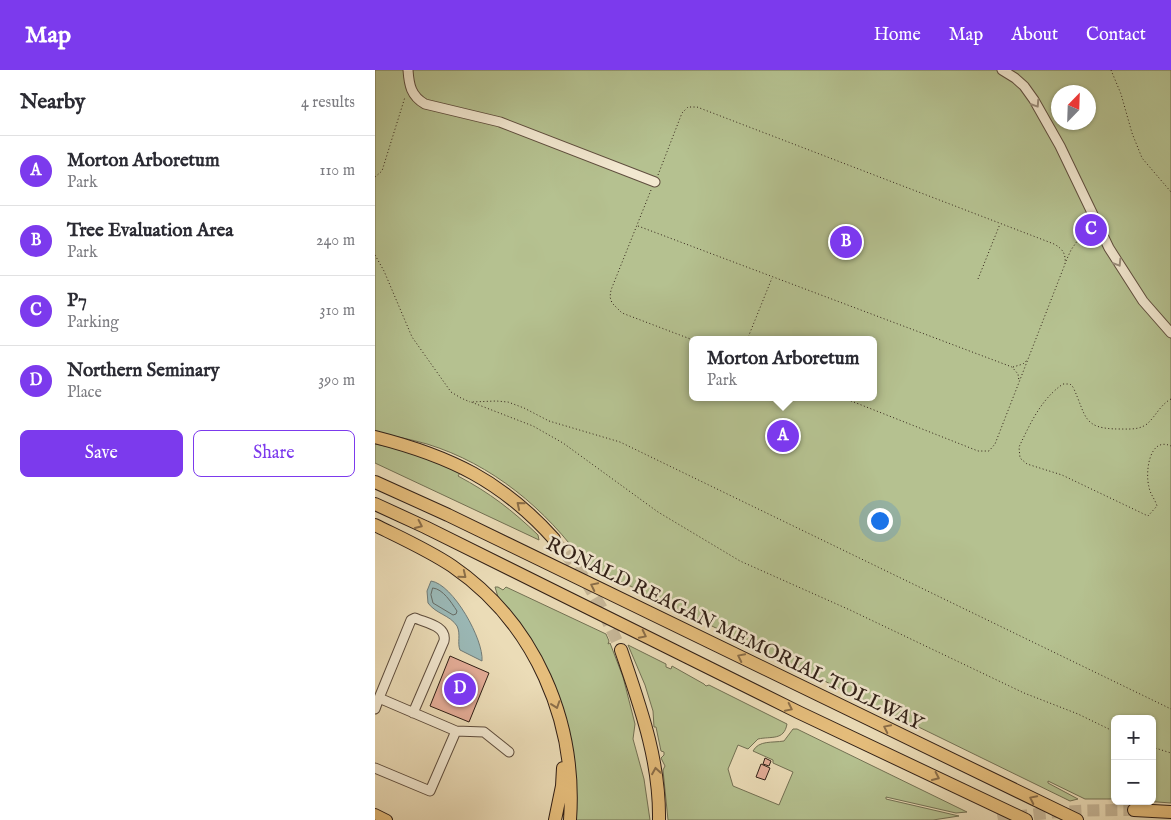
<!DOCTYPE html>
<html lang="en">
<head>
<meta charset="utf-8">
<style>
	:root { --surface:#fff; --page:#f2f2f3; --text:#2b2b33; --muted:#7c7c81; --line:#e1e1e2; --accent:#7c3aed }
	body { margin:0; font-family:"IM FELL English",serif; background:var(--page); color:var(--text) }
	.controls { position:absolute; right:15px; bottom:15px; display:grid; overflow:hidden; border-radius:8px; box-shadow:0 1px 4px #0004 }
	.controls button { width:45px; height:45px; display:grid; place-items:center; padding:0; border:0; border-bottom:1px solid var(--line); background:var(--surface); color:var(--text); font:25px sans-serif }
	.compass { position:absolute; left:676px; top:15px; width:45px; height:45px; border-radius:50%; background:var(--surface); box-shadow:0 1px 4px #0004; rotate:23deg }
	.you { position:absolute; left:504px; top:450px; width:18px; height:18px; margin:-12px; border:4px solid #fff; border-radius:50%; background:#1a73e8; box-shadow:0 0 0 8px #1a73e833 }
	.badge { display:grid; place-items:center; width:32px; height:32px; border-radius:50%; background:var(--accent); color:#fff; font-size:16px; font-weight:700 }
	.pin { position:absolute; translate:-50% -50%; border:2px solid #fff; box-shadow:0 1px 5px #0006 }
	.popup { position:absolute; left:314px; top:266px; width:188px; height:65px; box-sizing:border-box; display:grid; place-content:center; border-radius:8px; background:var(--surface); filter:drop-shadow(0 1px 4px #0005); font-size:16px; white-space:nowrap; color:var(--muted) }
	.popup b { font-size:19px; color:var(--text) }
	.popup::after { content:''; position:absolute; left:50%; top:100%; margin-left:-10px; border:10px solid transparent; border-top-color:var(--surface) }
	.list { margin:0; padding:0; list-style:none }
	h2 { display:flex; justify-content:space-between; align-items:center; height:65px; margin:0; padding:0 20px; font-size:21px }
	h2 small { font-size:16px; font-weight:400; color:var(--muted) }
	.list li { display:grid; grid-template-columns:32px 1fr auto; gap:15px; align-items:center; box-sizing:border-box; height:70px; padding:0 20px; border-top:1px solid var(--line) }
	.list b { display:block; font-size:19px; white-space:nowrap }
	.list p { margin:0; font-size:16px; white-space:nowrap; color:var(--muted) }
	.list em { font-size:16px; font-style:normal; color:var(--muted) }
	.actions { display:flex; gap:10px; padding:15px 20px }
	.actions a { flex:1; padding:11px 0; border:1px solid var(--accent); border-radius:8px; text-align:center; font-size:18px; color:var(--accent) }
	.actions .main { background:var(--accent); color:#fff }
	.map { position:relative; flex:none; width:796px; height:750px; overflow:hidden }
	header { display:flex; align-items:center; gap:30px; box-sizing:border-box; height:70px; padding:0 25px; background:var(--accent); color:#fff }
	header strong { font-size:24px }
	nav { display:flex; gap:28px; margin-inline-start:auto; font-size:18px }
	main { display:flex }
	aside { flex:1; background:var(--surface) }
	.map>svg:first-child { display:block }
	.green { fill:#b5c190; stroke:#727053; fill-rule:evenodd }
	.water { fill:#9bb9b7; stroke:#707b77 }
	.lines { fill:none; stroke-linecap:round; stroke-linejoin:round }
	.shore { stroke:#666c66; stroke-width:1 }
	.building { fill:#e4ad98; stroke:#301f16 }
	.highway-tunnel { stroke:#c6b697; stroke-width:12; stroke-dasharray:12 6; stroke-linecap:butt }
	.minor-casing { stroke:#5f4e3e; stroke-width:11 }
	.major-casing { stroke:#301f16; stroke-width:12 }
	.highway-casing { stroke:#301f16; stroke-width:14 }
	.path { stroke:#301f16; stroke-width:1; stroke-dasharray:1 2.5; stroke-linecap:butt }
	.minor { stroke:#f2e8d0; stroke-width:9 }
	.major { stroke:#e6be7c; stroke-width:10 }
	.highway { stroke:#e6be7c; stroke-width:12 }
	.oneway { stroke:#9b8e7c }
	.oneway2 { stroke:#8b6e49 }
	.labels { text-anchor:middle; stroke-width:5; stroke-linejoin:round; paint-order:stroke }
	.street-label { font-size:20px; fill:#301f16; stroke:#f2e8d0 }
</style>
</head>
<body>
<header>
<strong>Map</strong>
<nav><a>Home</a><a>Map</a><a>About</a><a>Contact</a></nav>
</header>
<main>
<aside>
<h2>Nearby<small>4 results</small></h2>
<ul class="list">
<li><span class="badge">A</span><div><b>Morton Arboretum</b><p>Park</p></div><em>110 m</em></li>
<li><span class="badge">B</span><div><b>Tree Evaluation Area</b><p>Park</p></div><em>240 m</em></li>
<li><span class="badge">C</span><div><b>P7</b><p>Parking</p></div><em>310 m</em></li>
<li><span class="badge">D</span><div><b>Northern Seminary</b><p>Place</p></div><em>390 m</em></li>
</ul>
<div class="actions"><a class="main">Save</a><a>Share</a></div>
</aside>
<div class="map">
<svg width="796" height="750" viewBox="0 0 796 750">
	<rect width="100%" height="100%" fill="#ebdcb7"/>
	<filter id="stains"><feTurbulence type="fractalNoise" baseFrequency=".004" numOctaves="4"/><feColorMatrix values="0 0 0 0 .2 0 0 0 0 .09 0 0 0 0 .02 0 0 0 .5 -.17"/></filter>
	<radialGradient id="worn" r=".72"><stop offset=".6" stop-color="#630" stop-opacity="0"/><stop offset="1" stop-color="#630" stop-opacity=".3"/></radialGradient>
	<path class="green" d="M0,0H796V733L769,731H777V649H740V729H710L673,711V713L703,729L695,731L210,494C171,439 117,394 52,374C35,369 17,366 0,362ZM684,22H714V52H684ZM318,270H498V327H318Z
		M0,374L20,378L87,400L83,406C115,423 137,440 163,465L164,470L0,393Z
		M120,517H123L128,520L131,517L231,564L234,571L233,574L235,573L248,607L260,654L258,669L269,709L275,750H198L191,656L123,527Z
		M253,575L291,594V597L296,599L297,596L329,614L331,616L334,615L412,654C409,671 396,666 383,669L373,679L363,675L353,699L358,716L404,735L418,702L398,693V690L378,681C384,670 397,673 409,671L418,659H422L592,742L581,743L511,727V729L584,746L558,750H293L288,700L290,696L286,688L289,685V682L286,681L281,657H279L278,641L270,615Z"/>
	<path class="water" d="M56,511C78,514 109,570 107,591L85,580C82,573 86,564 82,556C75,545 61,544 53,533L52,521Z"/>
	<g class="lines">
		<path class="shore" d="M58,518C68,519 76,532 82,541L81,544L78,545L58,533L56,525Z"/>
	</g>
	<path class="building" d="M75,586L114,603L94,652L55,636Z
		M390,688L396,691L394,696L388,694Z
		M386,694L395,698L390,710L381,707Z"/>
	<g class="lines">
		<path class="highway-tunnel" d="M179,469L207,505L226,537L246,580
			M623,750C668,741 713,740 759,740"/>
		<g class="minor-casing">
			<path id="minor" d="M33,0C34,15 36,26 50,34L125,52L280,112
				M627,0L640,8L649,16L659,30L685,76L734,178L768,231L796,263
				M4,628L36,550L40,548C51,553 72,556 69,571L38,643
				M0,639L4,628L81,661L109,662L134,682
				M0,698L55,721L81,661"/>
		</g>
		<g class="major-casing">
			<path id="major" d="M0,744L12,750"/>
		</g>
		<g class="highway-casing">
			<path id="highway" d="M0,367C75,386 127,411 179,469
				M0,412L73,445L702,750
				M0,434L50,457L423,642L651,750
				M0,455C26,468 53,480 77,496C160,553 202,651 195,750
				M246,580C265,636 285,690 284,750
				M759,740L796,742
				M180,750L187,716L188,698"/>
		</g>
		<path class="path" d="M736,0L746,24L757,63L767,88L796,122
			M283,105L307,43L313,37H322L679,174C688,179 691,184 690,194L620,374L614,381H603L466,327
			M0,107L7,101L30,27
			M276,120L236,220L235,227L237,233L247,243L318,270
			M263,156L637,297L643,304L644,311
			M0,185L9,201L37,267L76,322L86,328L95,332
			M691,191L696,180L714,154
			M603,209L625,154
			M372,270L397,208
			M638,297L648,294L652,290
			M796,329C785,335 781,346 772,354C764,360 754,359 745,359C707,359 712,347 698,317L695,314H688C666,329 655,354 644,377L645,388L652,394L687,405L773,446L782,436C780,429 775,424 774,417C770,403 774,366 796,376
			M740,662L703,644L649,623L475,540L365,491L283,442L188,373L158,356L96,332L121,331L133,332L149,338L174,351L245,372L796,639
			M777,677L796,683"/>
		<use href="#minor" class="minor"/>
		<use href="#major" class="major"/>
		<use href="#highway" class="highway"/>
	</g>
	<defs><path id="oneway-chevron" d="M-2-3.5L2.5 0L-2 3.5" fill="none" stroke-width="1.6" stroke-linecap="round" stroke-linejoin="round" transform="scale(1.25)"/></defs>
	<g class="oneway">
		<use href="#oneway-chevron" transform="translate(661 34) rotate(57)"/>
		<use href="#oneway-chevron" transform="translate(743 193) rotate(58)"/>
	</g>
	<g class="oneway2">
		<use href="#oneway-chevron" transform="translate(145 435) rotate(-140)"/>
		<use href="#oneway-chevron" transform="translate(44 455) rotate(25)"/>
		<use href="#oneway-chevron" transform="translate(88 505) rotate(39)"/>
		<use href="#oneway-chevron" transform="translate(219 516) rotate(-154)"/>
		<use href="#oneway-chevron" transform="translate(268 565) rotate(26)"/>
		<use href="#oneway-chevron" transform="translate(366 587) rotate(-154)"/>
		<use href="#oneway-chevron" transform="translate(181 635) rotate(71)"/>
		<use href="#oneway-chevron" transform="translate(414 638) rotate(26)"/>
		<use href="#oneway-chevron" transform="translate(512 658) rotate(-154)"/>
		<use href="#oneway-chevron" transform="translate(281 701) rotate(-99)"/>
		<use href="#oneway-chevron" transform="translate(561 707) rotate(25)"/>
		<use href="#oneway-chevron" transform="translate(658 729) rotate(-154)"/>
	</g>
	<g class="labels">
		<g class="street-label">
			<text transform="translate(360 563) rotate(26)" y="7">RONALD REAGAN MEMORIAL TOLLWAY</text>
		</g>
	</g>
	<rect width="100%" height="100%" filter="url(#stains)"/>
	<rect width="100%" height="100%" fill="url(#worn)"/>
</svg>
<div class="controls">
<button>+</button>
<button>−</button>
</div>
<svg class="compass" viewBox="-18 -18 36 36"><path d="M0-13l5 13h-10z" fill="#e53935"/><path d="M0 13l5-13h-10z" fill="#7c7c81"/></svg>
<div class="you"></div>
<div class="pin badge" style="left:408px;top:366px">A</div>
<div class="popup"><b>Morton Arboretum</b>Park</div>
<div class="pin badge" style="left:471px;top:172px">B</div>
<div class="pin badge" style="left:716px;top:160px">C</div>
<div class="pin badge" style="left:85px;top:619px">D</div>
</div>
</main>
</body>
</html>
